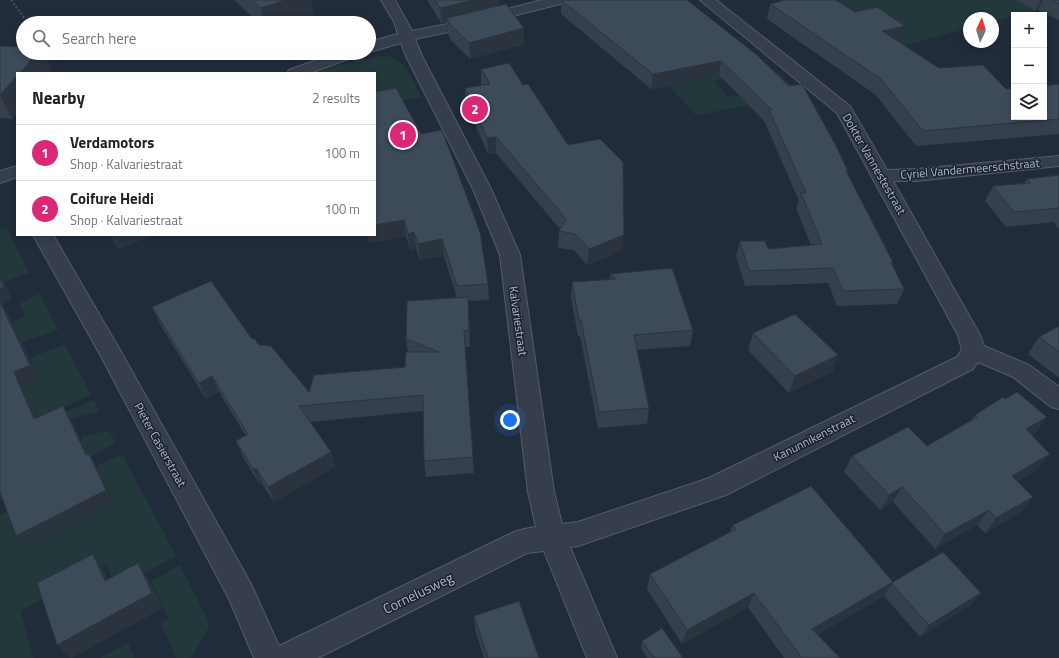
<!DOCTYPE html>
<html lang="en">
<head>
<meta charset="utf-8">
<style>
	:root { --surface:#fff; --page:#f6f6f6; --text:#222; --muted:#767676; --line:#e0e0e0; --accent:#db2777 }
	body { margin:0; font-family:"Titillium Web",sans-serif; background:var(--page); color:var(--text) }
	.controls { position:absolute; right:12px; top:12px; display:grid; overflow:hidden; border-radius:0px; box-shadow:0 2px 6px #0003 }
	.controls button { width:36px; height:36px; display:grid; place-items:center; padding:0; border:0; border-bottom:1px solid var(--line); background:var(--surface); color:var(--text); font:20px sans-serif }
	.compass { position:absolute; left:963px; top:12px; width:36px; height:36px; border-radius:50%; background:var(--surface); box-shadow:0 2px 6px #0003; rotate:4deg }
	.you { position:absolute; left:510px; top:420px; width:14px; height:14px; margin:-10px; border:3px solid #fff; border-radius:50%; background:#1a73e8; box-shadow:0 0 0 6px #1a73e833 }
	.badge { display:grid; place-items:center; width:26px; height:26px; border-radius:50%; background:var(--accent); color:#fff; font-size:13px; font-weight:700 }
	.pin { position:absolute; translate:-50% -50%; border:2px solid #fff; box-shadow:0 1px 4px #0006 }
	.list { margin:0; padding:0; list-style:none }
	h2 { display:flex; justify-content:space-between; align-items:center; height:52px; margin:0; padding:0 16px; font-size:17px }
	h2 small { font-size:13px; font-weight:400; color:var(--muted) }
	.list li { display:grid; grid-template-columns:26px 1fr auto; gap:12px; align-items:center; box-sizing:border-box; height:56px; padding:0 16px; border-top:1px solid var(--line) }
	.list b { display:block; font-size:15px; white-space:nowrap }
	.list p { margin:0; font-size:13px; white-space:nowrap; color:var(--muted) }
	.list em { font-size:13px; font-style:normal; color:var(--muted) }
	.icon { flex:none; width:22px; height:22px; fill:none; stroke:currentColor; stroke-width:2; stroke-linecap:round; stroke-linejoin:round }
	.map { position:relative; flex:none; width:1059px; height:658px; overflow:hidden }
	.search { position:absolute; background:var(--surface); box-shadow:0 2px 6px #0003; left:16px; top:16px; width:360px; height:44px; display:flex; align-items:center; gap:10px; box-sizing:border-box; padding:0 14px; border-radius:22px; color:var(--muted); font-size:15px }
	.panel { position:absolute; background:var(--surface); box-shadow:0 2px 6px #0003; left:16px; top:72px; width:360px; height:164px; border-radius:0px }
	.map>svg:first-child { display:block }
	.green { fill:#23383b }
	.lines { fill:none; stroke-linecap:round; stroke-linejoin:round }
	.minor-casing { stroke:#535c68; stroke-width:2 }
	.path { stroke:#3e5455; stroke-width:2; stroke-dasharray:2 2; stroke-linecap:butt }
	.minor { fill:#353e4a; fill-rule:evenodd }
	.wall { fill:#34404d }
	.shaded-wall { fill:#2b343e }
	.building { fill:#3d4a59; stroke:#2b343e }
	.labels { text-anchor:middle; stroke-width:3; stroke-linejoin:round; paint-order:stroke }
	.street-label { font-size:12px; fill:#b0b9c6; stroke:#1a232f }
	.near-street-label { font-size:14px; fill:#b0b9c6; stroke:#1a232f }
</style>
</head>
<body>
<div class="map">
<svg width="1059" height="658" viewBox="0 0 1059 658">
	<rect width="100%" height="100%" fill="#212c3a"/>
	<path class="green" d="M821,0H1059V4L1019,15H1014V16L993,22V18H969V28L892,49Z
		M386,56C408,61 412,79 421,97L375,105V73H314C338,65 361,58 386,56Z
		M715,70L723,79L714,81L727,96H739L770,89L763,74L777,72L802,96L696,115L661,77Z
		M6,227L29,273L0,283V229Z
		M40,294L58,330L22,342L0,351L9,323L25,316L19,303Z
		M65,344L91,395L64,407L40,421L36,411L0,428V396L39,378L30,358Z
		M94,400L100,412L71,418L66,412Z
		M109,431L116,443L0,501V479L82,441L81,436Z
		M122,454L176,556L117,589L106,565L20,611L33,658H0V515L11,509L26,549L114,503L97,466Z
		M180,565L205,614L209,627L191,658H176L161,623L169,619L151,581Z
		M128,643L134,658H99Z"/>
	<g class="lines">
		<g class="minor-casing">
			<path id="minor" d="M381,0H395L412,31L453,23L542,0H566L564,3L453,31L415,39L422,56L491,189L520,255L554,492L562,524L578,522L709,478L957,357L962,350L958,335L837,113L700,0H716L850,106L887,170L916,169L1059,156V166L916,181H893L980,335L984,346L1029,365L1059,387V409L1051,407L1013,377L978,362L973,369L726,495L578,546L570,547L617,658H587L544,551L527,553L318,658H254L230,601L102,358L33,235H53L120,350L251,584L279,646L514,532L524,529L536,527L528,492L500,255L473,189L406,56L401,43L369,52V42L398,34L394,22Z
				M337,53H360L357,56L310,73H287L289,70Z
				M17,166V177L0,183V171Z"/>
		</g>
		<path class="path" d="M11,0L25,19"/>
		<use href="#minor" class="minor"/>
	</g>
	<path class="wall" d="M234,0H311L313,15L287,23H259Z
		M427,0H499V5L524,28V44L470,59L451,40L448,34L447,22L442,24Z
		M561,0H687L848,171L847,174L893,262L892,265L904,289L897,304L837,306L828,283L745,286L736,256L740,241L768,249L811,245L796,208L799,201L766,125V123L719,75L651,89L561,14Z
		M1016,0H1059V20L1038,10L1035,11Z
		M770,4L855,12L900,41L898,42L939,68L1006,89L1059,84V134L916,146L876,95L767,19Z
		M0,46L23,53H44L52,70L17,73V112L12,119L0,118Z
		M481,69L622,251L587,265L574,250L558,248L559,231L560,229L496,153L488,154L466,104L465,88L482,86L481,84Z
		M375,92L488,284L489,300L468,301L470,347H465L474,473L426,477L424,461L423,411L310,422L331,452L335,467L274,502L262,484L260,485L243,457L236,441L246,436L219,392L206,399L160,324L152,307L252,339L259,345L309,392L405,367L408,352L406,339L457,298L444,256L420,260L416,249L410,250L406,236L369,243L367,235H375Z
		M1059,175V230L1054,222L1006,227L985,201L993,186L1024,183L1027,179Z
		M110,235H152L119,249Z
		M610,274L693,330L690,346L637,350L649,408L647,424L598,428L580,336H578L571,298L572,282L610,280Z
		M1059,326V378L1028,354L1039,337Z
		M753,333L838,355L832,372L789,393L748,350Z
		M1005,399L1047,417L1035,433L1032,435L1038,469L1017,482L1021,512L985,533L977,525L935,549L893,502L880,510L844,472L852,456L927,446L971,420L975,415Z
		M733,525L893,582L971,605L920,637L884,596L817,635L840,658H784L748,607L682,644L647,589L650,574L730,532Z
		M474,616L539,658H484L475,630Z
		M642,641L683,658H647L641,648Z"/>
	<path class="shaded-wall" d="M286,0H311L313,15L287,23H264L261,8Z
		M474,0H499V10L447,18V22L442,24L440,8Z
		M1040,0H1043L1038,10L1035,11Z
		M905,26L900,41L877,46L882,31Z
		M524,28V44L470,59L469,43Z
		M37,53H44L52,70L50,73H20Z
		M721,61L719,75L651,89L653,74Z
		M17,76V112L12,119L0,95Z
		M496,137V153L488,154L487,138Z
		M404,220L406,236L369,243L368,235H375V225Z
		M414,232L416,249L410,250L408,234Z
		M112,235H152L119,249Z
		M624,235L622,251L587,265L589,249Z
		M442,239L444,256L420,260L418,244Z
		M0,272L12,300L3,304L39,378L23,385L44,432L34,419L14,372L0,302Z
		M468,297L469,314L470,347L469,330Z
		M838,355L832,372L789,393L795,376Z
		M212,376L219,392L206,399L199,383Z
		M63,406L71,419L94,468L86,455Z
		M1047,417L1035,433L1015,445L1026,429Z
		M331,452L335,467L274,502L268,487Z
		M89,454L97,467L114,503L27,548L16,536Z
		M1050,454L1038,469L1000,492L1012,476Z
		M256,468L262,484L260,485L253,469Z
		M902,487L893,502L880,510L889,495Z
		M1033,497L1021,512L985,533L996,518Z
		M989,510L977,525L935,549L945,534Z
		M93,554L104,570L117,596L105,581Z
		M138,563L148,578L163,608L72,658H70L57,645Z
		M893,582L884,596L804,643L812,629Z
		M754,593L748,607L682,644L687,630Z
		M981,593L971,605L920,637L929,625Z"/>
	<path class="building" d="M252,0H286L261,8Z
		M435,0H474L440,8Z
		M561,0H687L757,55L789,86L802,84L835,144L848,171H846L893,262H891L904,289L843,291L833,268L749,271L740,241H765L768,249L822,244L801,193H806L769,110H772L721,61L653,74Z
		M785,0H836L855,12L877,7L905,26L882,31L939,68L983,65L1006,89L1014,88V117H1044V86L1059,84V119L923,131L881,79L770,4Z
		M1052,0H1059V4Z
		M506,4L524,28L469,43L450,24L447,18Z
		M0,46L23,47V53H37L20,73H17V76L0,95Z
		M509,63L523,85L528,84L568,145L600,139L623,162L624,235L589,249L575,234L559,231L566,219L496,137L487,138L465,88L490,84L481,69Z
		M396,88L421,134L442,130L480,232L488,284L457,286L442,239L418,244L414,232L408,234L404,220L375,225V92Z
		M1059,175V208L1014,212L993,186L1030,183L1027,179Z
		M672,268L693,330L634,335L649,408L599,412L581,320H579L572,282L616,279L610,274Z
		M0,278L4,287L0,289Z
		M211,281L252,339L254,338L259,345L271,346L309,392L314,375L405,367L406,352H439L406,339L407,301L468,297L469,330L464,331L473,457L424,461L423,395L299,406L331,452L268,487L256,468L253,469L236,441L248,434L212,376L199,383L152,307Z
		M0,302L30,365L14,372L34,419L63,406L86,455L89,454L106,490L16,536L0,492Z
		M795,314L838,355L795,376L753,333Z
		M1059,326V352L1039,337Z
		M1017,392L1047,417L1026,429L1050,454L1012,476L1033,497L996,518L989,510L945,534L902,487L889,495L852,456L908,427L927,446L977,417L975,415L1003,397L1005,399Z
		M811,486L893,582L812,629L840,658H802L754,593L687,630L650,574L736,529L733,525Z
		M943,552L981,593L929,625L892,584L893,582Z
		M93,554L105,581L138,563L152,593L57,645L37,583Z
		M519,601L539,658H488L474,616Z
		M662,628L683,658H654L642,641Z"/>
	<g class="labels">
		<g class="street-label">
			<text transform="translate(874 164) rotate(60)" y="4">Dokter Vannestestraat</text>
			<text transform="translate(970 169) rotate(-5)" y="4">Cyriel Vandermeerschstraat</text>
			<text transform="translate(518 321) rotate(82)" y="4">Kalvariestraat</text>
			<text transform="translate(814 438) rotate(-27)" y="4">Kanunnikenstraat</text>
			<text transform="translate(160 445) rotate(61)" y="4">Pieter Casierstraat</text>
		</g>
		<g class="near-street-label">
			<text transform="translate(418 593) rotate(-26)" y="5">Cornelusweg</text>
		</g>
	</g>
</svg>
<div class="controls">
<button>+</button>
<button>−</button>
<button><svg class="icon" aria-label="layers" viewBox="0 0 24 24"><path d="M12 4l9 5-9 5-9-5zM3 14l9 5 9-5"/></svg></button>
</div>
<svg class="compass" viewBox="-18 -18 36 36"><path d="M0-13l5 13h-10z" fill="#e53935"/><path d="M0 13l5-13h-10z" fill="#767676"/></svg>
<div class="you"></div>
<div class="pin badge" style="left:403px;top:135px">1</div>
<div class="pin badge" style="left:475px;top:109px">2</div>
<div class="search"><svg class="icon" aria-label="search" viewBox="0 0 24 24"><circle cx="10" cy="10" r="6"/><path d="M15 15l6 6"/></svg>Search here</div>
<section class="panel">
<h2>Nearby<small>2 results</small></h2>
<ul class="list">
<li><span class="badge">1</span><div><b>Verdamotors</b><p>Shop · Kalvariestraat</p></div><em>100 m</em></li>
<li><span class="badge">2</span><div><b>Coifure Heidi</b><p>Shop · Kalvariestraat</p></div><em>100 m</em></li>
</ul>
</section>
</div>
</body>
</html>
